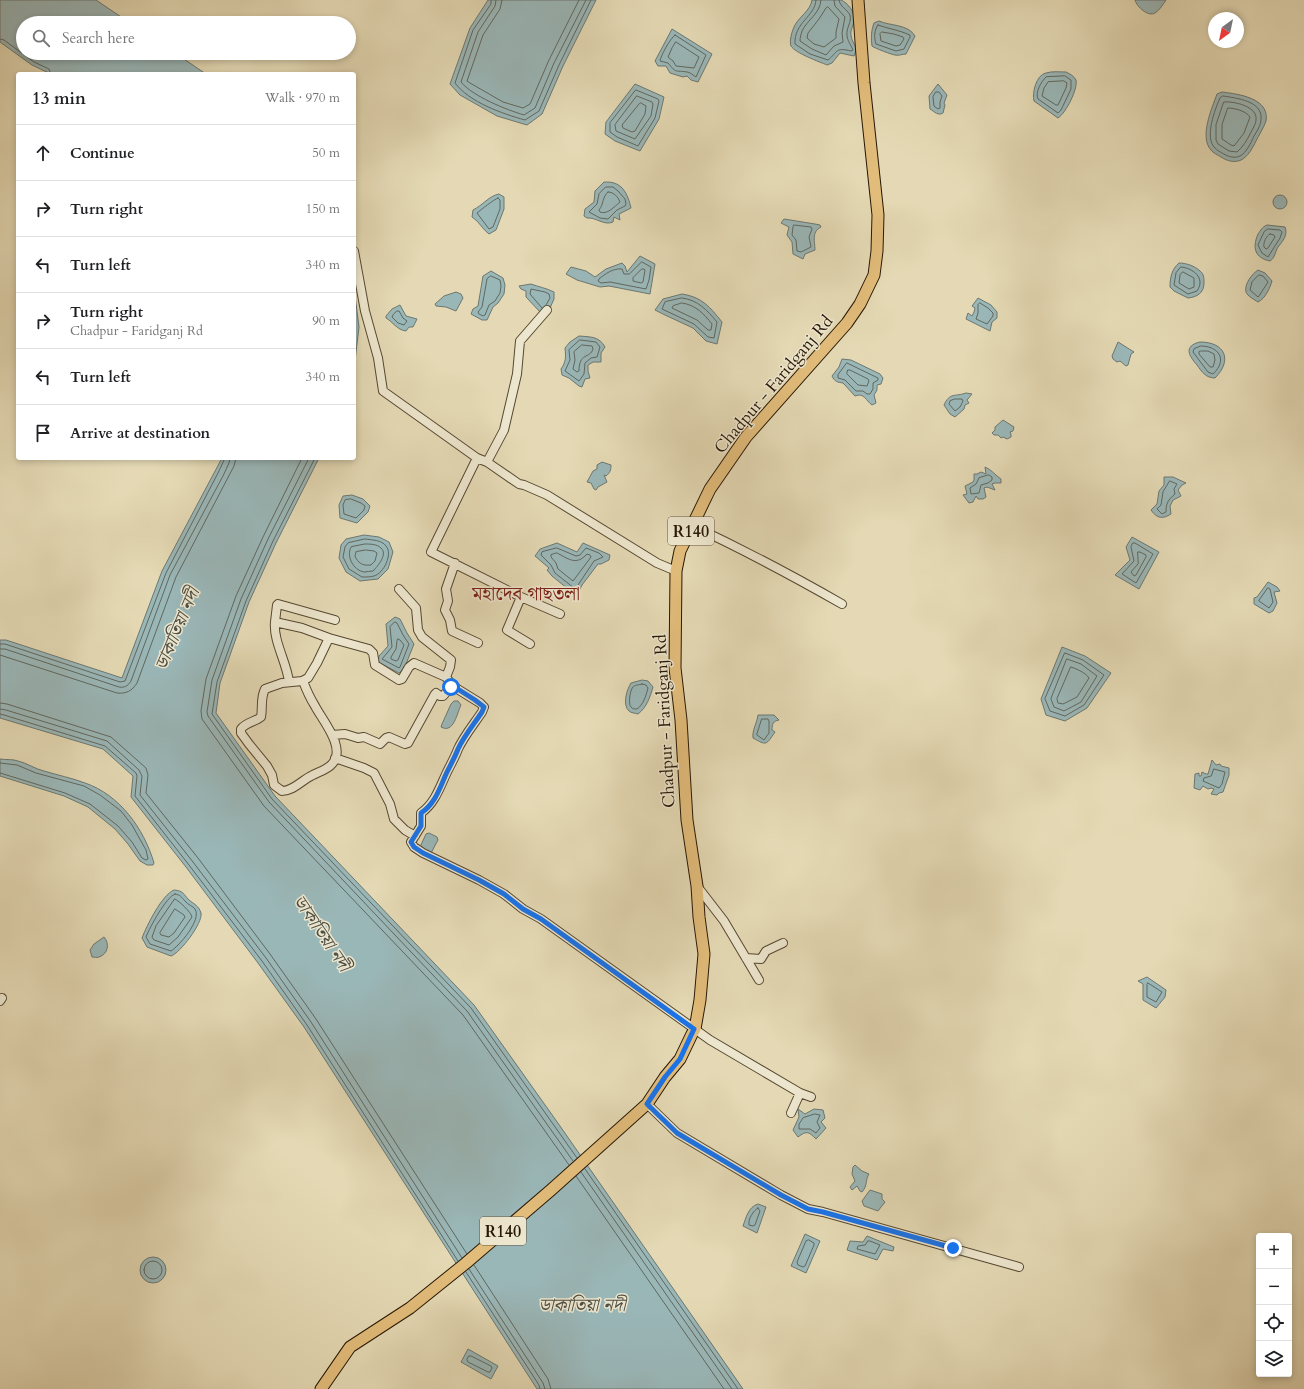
<!DOCTYPE html>
<html lang="en">
<head>
<meta charset="utf-8">
<style>
	:root { --surface:#fff; --page:#f6f6f6; --text:#202124; --muted:#757577; --line:#e0e0e0 }
	body { margin:0; font-family:Cardo,"Noto Serif Bengali",serif; background:var(--page); color:var(--text) }
	.controls { position:absolute; right:12px; bottom:12px; display:grid; overflow:hidden; border-radius:4px; box-shadow:0 2px 6px #0003 }
	.controls button { width:36px; height:36px; display:grid; place-items:center; padding:0; border:0; border-bottom:1px solid var(--line); background:var(--surface); color:var(--text); font:20px sans-serif }
	.compass { position:absolute; left:1208px; top:12px; width:36px; height:36px; border-radius:50%; background:var(--surface); box-shadow:0 2px 6px #0003; rotate:213deg }
	.stop { position:absolute; width:12px; height:12px; margin:-9px; border:3px solid #1a73e8; border-radius:50%; background:#fff }
	.stop.end { background:#1a73e8; border-color:#fff; box-shadow:0 1px 4px #0008 }
	.list { margin:0; padding:0; list-style:none }
	h2 { display:flex; justify-content:space-between; align-items:center; height:52px; margin:0; padding:0 16px; font-size:17px }
	h2 small { font-size:13px; font-weight:400; color:var(--muted) }
	.list li { display:grid; grid-template-columns:26px 1fr auto; gap:12px; align-items:center; box-sizing:border-box; height:56px; padding:0 16px; border-top:1px solid var(--line) }
	.list b { display:block; font-size:15px; white-space:nowrap }
	.list p { margin:0; font-size:13px; white-space:nowrap; color:var(--muted) }
	.list em { font-size:13px; font-style:normal; color:var(--muted) }
	.icon { flex:none; width:22px; height:22px; fill:none; stroke:currentColor; stroke-width:2; stroke-linecap:round; stroke-linejoin:round }
	.map { position:relative; flex:none; width:1304px; height:1389px; overflow:hidden }
	.search { position:absolute; background:var(--surface); box-shadow:0 2px 6px #0003; left:16px; top:16px; width:340px; height:44px; display:flex; align-items:center; gap:10px; box-sizing:border-box; padding:0 14px; border-radius:22px; color:var(--muted); font-size:15px }
	.panel { position:absolute; background:var(--surface); box-shadow:0 2px 6px #0003; left:16px; top:72px; width:340px; height:388px; border-radius:4px }
	.map>svg:first-child { display:block }
	.water { fill:#9ab7b8; stroke:#6c7770 }
	.lines { fill:none; stroke-linecap:round; stroke-linejoin:round }
	.shore { stroke:#60675e; stroke-width:1 }
	.minor-casing { stroke:#564831; stroke-width:10 }
	.major-casing { stroke:#271705; stroke-width:13 }
	.minor { stroke:#ede6ce; stroke-width:8 }
	.major { stroke:#e2bc7a; stroke-width:11 }
	.route { stroke:#1a73e8; stroke-width:5 }
	.labels { text-anchor:middle; stroke-width:3; stroke-linejoin:round; paint-order:stroke }
	.shield { fill:#ede6ce; stroke:#625541; stroke-width:1 }
	.shield-label { font-size:16px; font-weight:bold; fill:#271705 }
	.street-label { font-size:17px; fill:#271705; stroke:#ede6ce }
	.water-label { font-size:18px; font-style:italic; fill:#4f4f44; stroke:#ede6ce }
	.quarter-label { font-size:19px; fill:#7a1f14; stroke:#ede6ce }
</style>
</head>
<body>
<div class="map">
<svg width="1304" height="1389" viewBox="0 0 1304 1389">
	<rect width="100%" height="100%" fill="#e4d9b4"/>
	<filter id="stains"><feTurbulence type="fractalNoise" baseFrequency=".005" numOctaves="4"/><feColorMatrix values="0 0 0 0 .2 0 0 0 0 .09 0 0 0 0 .02 0 0 0 .5 -.17"/></filter>
	<radialGradient id="worn" r=".72"><stop offset=".6" stop-color="#630" stop-opacity="0"/><stop offset="1" stop-color="#630" stop-opacity=".3"/></radialGradient>
	<path class="water" d="M0,0H96L130,23H23V53H175L206,74H51L32,65L0,42Z
		M488,0H596L563,66L542,114L527,125L497,116L460,95L450,84L470,28Z
		M812,0C819,0 835,0 841,0C848,3 855,12 854,20C854,25 850,30 851,35C852,45 859,45 854,56L840,53L832,63L827,65C820,62 795,53 791,46C789,42 792,30 795,25C800,16 810,11 812,0Z
		M1135,0H1166C1163,4 1160,10 1155,13C1148,17 1137,7 1135,0Z
		M879,21C890,26 908,24 915,36L906,54C902,54 899,56 895,55C893,55 874,48 872,46C871,38 871,31 874,23Z
		M672,29L712,54L698,82L691,80L687,76L683,77L670,73L666,66H658L655,61Z
		M1066,72C1070,74 1074,76 1076,80C1078,89 1066,113 1058,118L1034,101C1032,93 1036,75 1046,73C1052,71 1060,72 1066,72Z
		M635,84L664,97L659,119L640,151L615,141L605,134L606,122Z
		M938,84L947,95L944,103L945,105L943,113C938,116 935,112 930,109L929,96Z
		M1222,92C1238,94 1270,98 1266,121C1264,127 1259,135 1256,141C1253,147 1248,157 1241,160C1235,163 1227,161 1221,157C1218,155 1213,153 1211,150C1199,137 1212,108 1217,94Z
		M604,182C607,182 612,182 614,183C625,186 629,199 631,208L619,214L620,220L614,217L613,222C604,226 596,217 587,218L584,216L585,209L594,202L595,191Z
		M499,194L504,197V209L496,230L489,234C482,229 479,221 472,217L473,210C483,205 489,196 499,194Z
		M1273 202a7 7 0 1 1 14 0a7 7 0 1 1-14 0Z
		M784,219L815,224L820,225L821,227C811,232 815,242 815,250L805,254L803,259L793,254L792,242L787,235L789,227L781,223Z
		M1267,225L1285,227C1288,235 1283,241 1278,247C1275,252 1275,258 1270,261C1255,258 1252,248 1258,234C1261,230 1262,227 1267,225Z
		M640,256L655,264L650,294L609,286L600,287L577,280L566,274L571,267L586,271L595,277L606,269L622,263L625,266L627,272Z
		M1179,263C1186,263 1195,266 1200,271C1204,274 1204,278 1204,283C1204,293 1197,297 1188,298L1174,291L1170,287C1170,277 1172,269 1179,263Z
		M1258,270L1265,273L1272,281C1270,288 1265,299 1258,302C1255,300 1247,296 1246,292C1244,284 1252,274 1258,270Z
		M491,271L503,278L505,285L504,294L498,303L493,307L487,320H482L471,314L473,309L478,306L483,276Z
		M531,284C539,287 546,288 554,292V299L549,310L541,313L526,297V291L521,289L519,286Z
		M354,288L359,327L354,369Z
		M456,292L461,294L463,298L456,311L446,307L436,306L435,304L444,296Z
		M682,294C702,297 710,307 722,322L717,344L706,341L693,328L665,315L655,310L663,299Z
		M978,298L991,305L997,312V318L992,322L990,331L966,319L968,313L972,316L974,312L975,308L972,306Z
		M400,305L406,316L417,319L413,327H409L406,331C397,330 393,322 386,318V316L392,309Z
		M579,336C590,337 599,336 605,347L601,353V362H593L588,365V371L590,378L585,379L582,387L579,386L569,378L562,375L561,369C566,362 566,357 565,348L570,342Z
		M1118,342L1134,352L1131,354L1128,365L1126,366L1120,361L1117,362L1113,359L1112,356Z
		M1200,342C1225,342 1233,360 1215,378C1206,378 1202,372 1197,365C1189,356 1183,346 1200,342Z
		M842,359L851,360L880,374L883,378L881,384L877,385V390L874,395L876,403L872,405C866,401 864,392 855,396L843,383C837,382 835,382 832,376L839,367Z
		M966,393L972,394L967,400L969,403L965,405L964,409L955,417L950,414L944,405C950,392 955,397 966,393Z
		M1003,420L1014,427L1013,431L1010,432L1011,434V437L1007,439L1003,437L1001,438L998,435H994L992,433L995,430V427Z
		M222,458H319L276,543L249,602L220,683L216,713L275,796L474,1005L560,1126L743,1389H537L304,1027L258,963L186,867L131,797L133,776L103,749L0,718V640H6L122,678L162,571Z
		M602,462L611,465C611,470 610,473 606,476L604,475L607,482L598,487L596,490L594,489L591,483L587,482L593,471L597,469V465Z
		M985,467C992,470 995,475 1001,479V483H995L992,484L995,490L987,487L984,488L986,497L983,499H978L976,496L973,502L969,503L963,495L967,494L965,486L973,482L974,480V474H977L981,472L986,474Z
		M1164,477H1173L1186,483L1182,485L1178,490L1181,496L1173,500L1170,506L1171,514C1163,519 1157,519 1151,510L1157,504L1159,491L1164,485Z
		M352,495L363,499L370,506L368,512L357,523L340,518L339,505L343,496Z
		M364,535L379,537L389,542L393,552L388,569L378,579L360,581L346,572L339,558L341,545L346,539Z
		M1132,537L1159,552L1139,589L1115,575L1130,560L1126,547Z
		M557,543L577,552L583,543L610,555L609,560L601,564H598L582,585L579,591L573,593L552,576L547,570L549,568L535,556L540,549Z
		M1268,582L1277,587L1280,591L1274,592L1277,603L1273,611L1269,613L1254,604V598L1257,597Z
		M395,617L400,619L407,633L414,644L404,669L399,673L378,662L379,656L388,646L386,624Z
		M1062,647L1085,656L1111,673L1087,708L1065,721L1046,715L1041,699Z
		M642,680L648,681L653,687C650,697 647,707 638,714C635,713 631,713 629,711C622,705 627,689 631,683Z
		M454,701H458L461,705C457,713 454,734 441,727L442,724L451,704Z
		M758,715H774L779,720C773,721 772,724 772,730L775,732C766,745 767,746 753,738C752,730 757,723 758,715Z
		M0,759C6,760 13,759 18,761C27,763 35,769 44,771C57,775 72,778 85,783C120,795 144,829 154,863L153,865H147L140,861L128,844L115,829L88,807L64,796L0,776Z
		M1212,760L1216,765L1220,764L1221,766L1229,768V775L1223,792L1219,793L1217,795L1211,794L1214,789L1211,788L1208,789L1203,786L1200,790L1194,788L1195,774L1199,773V776H1201L1202,772L1206,774H1208Z
		M429,833L437,837L438,840L431,853L420,847L426,834Z
		M174,890C184,891 183,894 189,900C194,904 199,906 201,913C203,923 180,953 171,956L147,947L142,938C147,925 162,895 174,890Z
		M104,937C110,944 108,954 99,957C97,958 94,957 92,957L90,950L94,944Z
		M1147,977L1166,990L1165,997L1156,1008L1143,1000V984L1138,981Z
		M798,1109L805,1114L814,1109L823,1110L825,1118L821,1122L826,1128L816,1139C809,1132 807,1130 798,1137L793,1130L799,1117Z
		M855,1165L862,1171L869,1174C865,1180 868,1185 862,1192L860,1191L857,1186L852,1190L850,1187L855,1181L852,1174L853,1167Z
		M870,1190L882,1194V1199L885,1202L878,1211L864,1206L862,1201Z
		M758,1204L766,1207L757,1233L743,1226C746,1218 748,1207 758,1204Z
		M805,1234L820,1241L806,1273L791,1266Z
		M867,1236L894,1247L893,1251L883,1249L877,1260L847,1250L850,1241L863,1242Z
		M140 1270a13 13 0 1 1 26 0a13 13 0 1 1-26 0Z
		M468,1349L498,1366L491,1379L461,1362Z"/>
	<g class="lines">
		<path class="shore" d="M491,0V4L473,30L455,83C469,102 503,114 525,120L539,111L559,65L591,0
			M496,0L495,6L478,32L461,82C472,96 507,110 524,115L535,108L554,63L586,0
			M502,0L500,9L483,35L467,81L470,83L503,102L523,108L530,104L549,60L579,0
			M816,0C815,17 794,22 795,44L810,54L828,60C838,52 835,47 851,51L853,50C851,45 847,40 847,35C846,28 852,22 850,15C847,9 840,7 839,0
			M821,0C820,14 807,20 802,31C801,34 800,38 800,41L812,49L826,55L834,46L843,42L842,33L845,17L835,6L834,0
			M828,7L839,19L836,32V38L824,47L814,44L807,38L808,33L819,19L826,8Z
			M878,25C889,29 899,30 910,35V37L904,49L896,51L876,44C874,38 874,30 878,25Z
			M882,32L894,34L903,37L904,39L900,45L896,46L881,41L880,34Z
			M675,35L706,55L696,77C694,76 690,72 687,72C675,70 677,74 668,63L660,61C661,55 670,39 675,35Z
			M0,39L4,40L34,62L49,69L51,74
			M676,42L699,57L694,68L676,66L673,61L668,57L672,48Z
			M1065,76L1071,80V89L1061,110L1058,113L1038,99C1035,92 1041,82 1046,77Z
			M1064,81L1067,83L1066,88L1058,105H1056L1042,96L1044,88L1048,82Z
			M636,90L658,99L659,101L655,118L638,146L617,137L610,132V123Z
			M936,92H939L942,96L940,102V108L938,109L934,106L933,97Z
			M637,96L652,102L653,104L651,116L635,139L616,131L615,125Z
			M1223,96C1236,98 1263,101 1261,119C1261,125 1257,131 1254,136C1251,143 1246,153 1240,156C1234,159 1227,156 1222,153C1220,152 1217,150 1215,148C1204,138 1215,109 1220,98Z
			M1224,102C1233,101 1258,106 1256,120C1256,124 1252,130 1250,134C1247,140 1243,147 1237,152L1229,151L1218,144L1216,140V125Z
			M641,103L646,106L645,114L635,131L632,132L623,128L622,125L639,104Z
			M1228,108C1235,108 1246,111 1250,117L1244,133L1234,146L1231,145L1222,139V125Z
			M606,187H613L618,191L625,199L626,204L625,206L617,210L608,219L600,218L589,212L597,204L599,194Z
			M608,192C614,192 618,197 620,202C614,207 607,215 600,212L599,210C604,204 602,197 608,192Z
			M498,198L500,200V209L493,227L489,229L477,213C482,209 493,200 498,198Z
			M794,225L811,227L812,229L809,237L811,247L801,252L797,251L796,240L792,235L793,227Z
			M1268,229L1280,230L1282,232L1280,238L1268,257L1262,253L1258,245L1264,232Z
			M1270,234L1274,235L1275,237L1268,248L1266,249L1264,247C1263,243 1266,236 1270,234Z
			M642,262L651,267L649,280L646,289L610,282L601,283L598,281L599,279C605,274 613,268 622,269L624,274H629Z
			M1181,267C1193,268 1206,278 1197,291L1188,294L1174,285L1176,273Z
			M642,269H644L645,270L643,282L641,283L633,281V278Z
			M1183,272L1194,278V287L1189,289L1179,283L1180,275Z
			M1259,275L1263,276L1268,282L1259,296L1258,297L1250,290L1252,282Z
			M491,276L500,280L501,286L500,293L495,301L489,305L485,315L483,316L479,314L478,312L482,307L487,279Z
			M682,298C698,300 707,310 717,322L714,338L708,337L694,324L662,309L665,302Z
			M682,303C696,305 704,314 712,324L711,330H708L697,320L672,308L673,306Z
			M980,303L988,308L993,313V316L987,324L976,319L978,313V305Z
			M542,308L530,294L531,289L545,292L549,294L550,298L546,305
			M397,311H399L403,318L407,321L404,325L398,323L392,317L393,315Z
			M580,340L596,342L600,347L597,357L591,358L585,363L584,374L579,381L565,371L570,360L569,350Z
			M582,345L592,346L593,349C590,359 579,352 579,371L577,372L573,369L575,360L574,352Z
			M1201,346C1219,346 1228,360 1213,374L1208,372L1193,352L1194,349Z
			M1201,351H1208L1214,354L1215,360L1213,367H1210L1199,354V352Z
			M847,363L878,378V380L873,383V389L870,394H867L863,391H856L845,380L838,378V375Z
			M848,370H850L868,379L869,381L867,386L858,385L847,374Z
			M955,399H962L963,401L960,407L955,411L949,404L950,401Z
			M302,458L263,537L236,596L206,679L201,711L202,719L264,806L463,1015L569,1165
			M309,458L268,539L241,599L212,680L207,712L208,716L269,802L467,1011L573,1161
			M315,458L273,541L246,601L217,682L212,714L272,799L471,1008L577,1158
			M989,475L992,477V480L988,483L981,485L979,493L971,494L970,488L976,484L979,478Z
			M1170,481L1177,484L1174,489L1175,494C1168,500 1166,503 1166,512L1162,514L1157,509L1161,505L1163,492Z
			M351,499L361,503L365,506L364,510L356,518L344,514L343,505L345,500Z
			M365,539C372,540 382,540 386,546C393,554 384,573 374,576C371,577 366,577 362,577L349,569L343,557L345,547L348,543Z
			M1133,543H1135L1153,554L1136,583L1122,574L1134,561L1131,547Z
			M365,544C370,544 377,544 381,548C388,554 378,566 373,571C370,571 367,572 364,572C353,570 346,556 351,547Z
			M557,548L576,556L580,555L586,548L599,553L603,557L594,561L576,588H574L555,573L551,565L541,555L542,552Z
			M366,550L374,551L377,553L375,561L371,565C362,566 358,563 355,556L356,552Z
			M1138,552H1140L1146,555V557L1136,575L1134,576L1131,572L1138,564Z
			M557,553C569,559 576,566 587,554L590,555L591,557L573,581L558,569L556,563L551,557V555Z
			M1268,588L1270,589L1273,602L1269,608L1259,601Z
			M395,622L397,623L403,635L409,644L400,667L399,668L382,659L392,647L390,627Z
			M398,639L400,640L404,645L398,660L396,661L391,659V657L396,649L397,641Z
			M0,644H5L120,682L125,681L166,573L218,473L225,458
			M0,649H5L119,687C124,688 128,686 131,681L170,575L223,476L229,463L230,458
			M1065,653L1083,660L1104,675L1084,705L1065,716L1050,711L1045,699Z
			M0,655L117,693C126,694 132,691 137,683L176,577L234,466L236,458
			M1067,659L1081,664L1097,676L1081,702L1064,711L1054,707L1051,699Z
			M1071,667C1077,669 1086,673 1089,678L1077,697L1063,704L1058,703L1057,699Z
			M642,684L646,685L648,688C646,696 643,705 637,709C635,709 632,709 631,707C628,704 630,690 633,687C634,685 639,685 642,684Z
			M0,703L7,704L111,737L146,768L148,775L146,793L198,858L270,954L316,1019L467,1254
			M0,709L6,710L107,741L139,770L142,776L140,795L193,862L266,958L311,1022L462,1258
			M0,714L4,715L105,746L136,773L137,776L135,796L189,865L262,961L307,1025L458,1261
			M762,719H768L769,721V733L764,740L757,735Z
			M0,763L17,765L36,773L84,786L100,795L121,811L132,825L146,850L148,859L146,860L142,858L132,842L118,826L90,804L65,793L0,773
			M1214,769L1225,772L1222,784L1219,788L1203,781L1204,778L1211,776Z
			M175,894C181,895 181,897 185,901C188,905 193,906 195,909C202,920 179,946 171,951L150,944L146,937C150,927 166,897 175,894Z
			M175,899C179,901 191,912 192,917L178,937L169,945L154,940L152,937L156,926Z
			M175,909L184,915L185,917L174,933L169,937L161,935L160,933Z
			M1148,983L1162,992L1156,1002L1147,997V985Z
			M815,1114L820,1115L817,1122L820,1128L816,1133L810,1129H799V1124L803,1118Z
			M585,1169L738,1389
			M581,1172L732,1389
			M576,1176L724,1389
			M758,1208L760,1211L755,1225L753,1226L749,1225C748,1219 753,1211 758,1208Z
			M809,1240L814,1243V1245L805,1266L803,1267L798,1265L797,1262L806,1241Z
			M868,1241H870L880,1245L875,1254L857,1249L858,1246L865,1245Z
			M144 1270a9 9 0 1 1 18 0a9 9 0 1 1-18 0Z
			M474,1265L548,1379L551,1389
			M469,1269L543,1383L545,1389
			M466,1272L539,1385L540,1389
			M469,1356H471L491,1366L492,1368L490,1372H488L468,1362L467,1360Z"/>
		<g class="minor-casing">
			<path id="minor" d="M354,251L365,311L378,358L383,391L477,458L487,462L519,484L524,485L547,495L657,563L676,571
				M477,458L431,552L521,597L560,614
				M487,462L504,430L517,374L520,341L547,310
				M693,526C744,550 793,576 842,604
				M455,563L446,589L448,601L445,610L450,620L452,631L478,643
				M399,589L416,608L418,630L422,637L451,660L450,667L446,677
				M521,597L507,630L530,644
				M275,622L277,605L278,604L335,620
				M329,638L369,649L373,653L375,665L399,680L402,679L409,667L414,663L446,677L451,684V687L443,696H440L436,693L435,694L408,743L405,744L389,737L386,738L380,744L364,737L358,738L345,734L332,735
				M289,682C287,663 273,641 275,622L302,628L329,638L317,663L308,678L302,681L282,683L265,689C260,699 263,707 261,717C255,722 246,722 241,729V733L249,744L267,766L272,775L274,785L282,791C293,791 301,781 311,776C318,772 327,770 332,764C347,748 322,720 315,706C310,698 306,689 303,681
				M451,685L480,703L484,707L482,712C474,724 464,736 458,749C455,757 451,764 447,772C440,787 435,803 421,813V826L411,842L414,847L423,853L479,880L504,894L523,909L541,919L710,1040L800,1093L811,1097
				M335,758L364,768L374,773L390,804L394,819L405,830L415,836
				M697,886L724,921L759,980
				M746,958L761,959L766,951L783,943
				M0,1001L2,998
				M647,1104L677,1133L781,1195L808,1209L823,1212L1019,1267
				M791,1113L800,1093"/>
		</g>
		<g class="major-casing">
			<path id="major" d="M321,1389L350,1347L410,1308L466,1263L551,1190L647,1104L665,1077L680,1059L692,1034L695,1029L700,1000L704,954L699,917L697,886L687,820L681,720L675,668L676,571L680,551L710,489L746,437L847,323L860,304L874,275L877,251L878,215L864,83L858,0"/>
		</g>
		<use href="#minor" class="minor"/>
		<use href="#major" class="major"/>
	</g>
	<g class="lines">
		<path class="route" d="M451,687V685L453,686L475,700L484,707L482,712C474,724 464,736 458,749C455,757 451,764 447,772C440,787 436,803 421,813V826L411,842L414,847L423,853L479,880L504,894L523,909L541,919L694,1029L680,1059L665,1077L647,1104L677,1133L781,1195L808,1209L823,1212L953,1248"/>
	</g>
	<g class="labels">
		<g class="shield">
			<rect x="668" y="517" width="46" height="28" rx="3"/>
			<rect x="480" y="1217" width="46" height="28" rx="3"/>
		</g>
		<g class="shield-label">
			<text x="691" y="537">R140</text>
			<text x="503" y="1237">R140</text>
		</g>
		<g class="street-label">
			<text transform="translate(773 384) rotate(-50)" y="6">Chadpur - Faridganj Rd</text>
			<text transform="translate(664 721) rotate(-93)" y="6">Chadpur - Faridganj Rd</text>
		</g>
		<g class="water-label">
			<text transform="translate(177 629) rotate(-67)" y="6">ডাকাতিয়া নদী</text>
			<text transform="translate(322 933) rotate(56)" y="6">ডাকাতিয়া নদী</text>
			<text x="582" y="1311">ডাকাতিয়া নদী</text>
		</g>
		<g class="quarter-label">
			<text x="526" y="600">মহাদেব গাছতলা</text>
		</g>
	</g>
	<rect width="100%" height="100%" filter="url(#stains)"/>
	<rect width="100%" height="100%" fill="url(#worn)"/>
</svg>
<div class="controls">
<button>+</button>
<button>−</button>
<button><svg class="icon" aria-label="locate" viewBox="0 0 24 24"><circle cx="12" cy="12" r="6"/><path d="M12 2v4M12 18v4M2 12h4M18 12h4"/></svg></button>
<button><svg class="icon" aria-label="layers" viewBox="0 0 24 24"><path d="M12 4l9 5-9 5-9-5zM3 14l9 5 9-5"/></svg></button>
</div>
<svg class="compass" viewBox="-18 -18 36 36"><path d="M0-13l5 13h-10z" fill="#e53935"/><path d="M0 13l5-13h-10z" fill="#757577"/></svg>
<div class="stop" style="left:451px;top:687px"></div>
<div class="stop end" style="left:953px;top:1248px"></div>
<div class="search"><svg class="icon" aria-label="search" viewBox="0 0 24 24"><circle cx="10" cy="10" r="6"/><path d="M15 15l6 6"/></svg>Search here</div>
<section class="panel">
<h2>13 min<small>Walk · 970 m</small></h2>
<ul class="list">
<li><svg class="icon" aria-label="ahead" viewBox="0 0 24 24"><path d="M12 20V5M6 11l6-6 6 6"/></svg><div><b>Continue</b></div><em>50 m</em></li>
<li><svg class="icon" aria-label="right" viewBox="0 0 24 24"><path d="M7 20v-9h11M14 6l5 5-5 5"/></svg><div><b>Turn right</b></div><em>150 m</em></li>
<li><svg class="icon" aria-label="left" viewBox="0 0 24 24"><path d="M17 20v-9H6M10 6l-5 5 5 5"/></svg><div><b>Turn left</b></div><em>340 m</em></li>
<li><svg class="icon" aria-label="right" viewBox="0 0 24 24"><path d="M7 20v-9h11M14 6l5 5-5 5"/></svg><div><b>Turn right</b><p>Chadpur - Faridganj Rd</p></div><em>90 m</em></li>
<li><svg class="icon" aria-label="left" viewBox="0 0 24 24"><path d="M17 20v-9H6M10 6l-5 5 5 5"/></svg><div><b>Turn left</b></div><em>340 m</em></li>
<li><svg class="icon" aria-label="arrive" viewBox="0 0 24 24"><path d="M6 21V4h12l-3 4 3 4H6"/></svg><div><b>Arrive at destination</b></div></li>
</ul>
</section>
</div>
</body>
</html>
